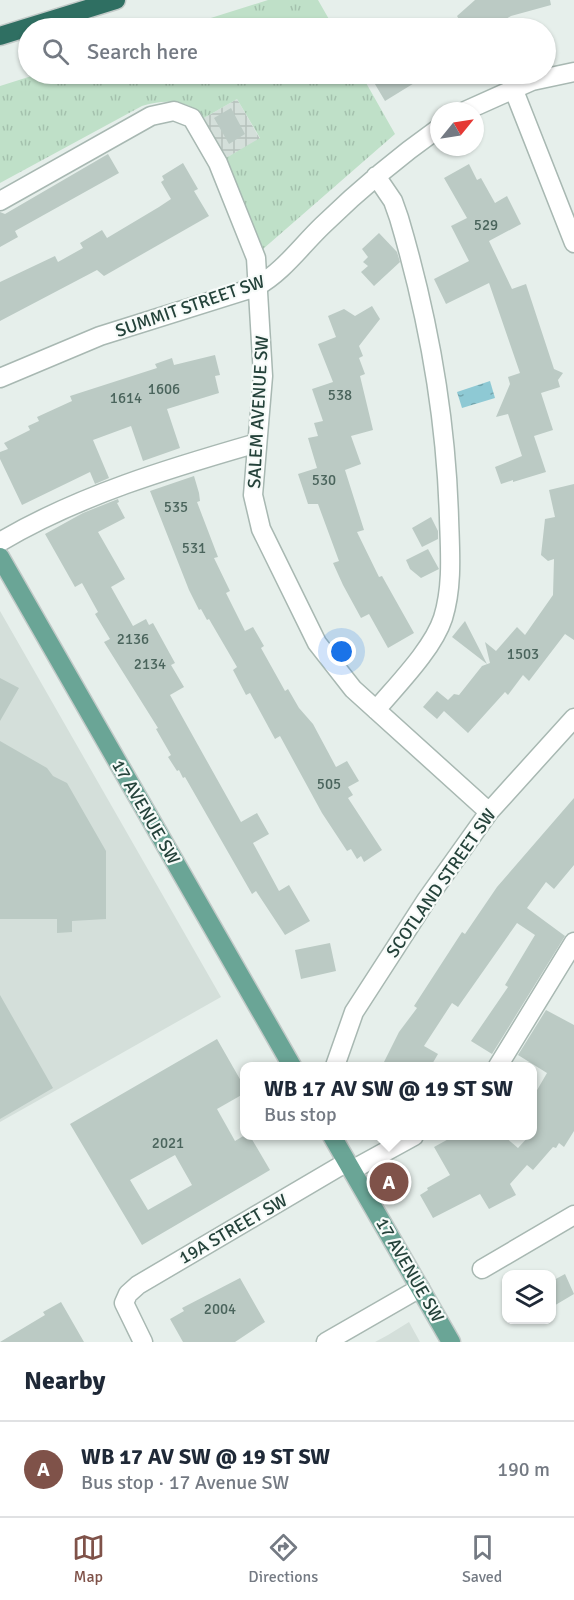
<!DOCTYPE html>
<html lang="en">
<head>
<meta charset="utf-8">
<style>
	:root { --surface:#fff; --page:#f6f6f7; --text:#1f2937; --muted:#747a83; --line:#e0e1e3; --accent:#7f5249 }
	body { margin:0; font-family:Signika,sans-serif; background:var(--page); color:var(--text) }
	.controls { position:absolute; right:18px; bottom:18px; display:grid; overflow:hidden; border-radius:12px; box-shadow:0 2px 4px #0004 }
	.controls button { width:54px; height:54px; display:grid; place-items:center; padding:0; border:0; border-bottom:2px solid var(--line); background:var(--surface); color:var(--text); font:30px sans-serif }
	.compass { position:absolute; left:430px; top:102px; width:54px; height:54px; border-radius:50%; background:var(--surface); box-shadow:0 2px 4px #0004; rotate:60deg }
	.you { position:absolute; left:342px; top:652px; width:21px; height:21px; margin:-15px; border:4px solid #fff; border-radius:50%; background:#1a73e8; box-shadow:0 0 0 9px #1a73e833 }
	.badge { display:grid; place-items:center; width:39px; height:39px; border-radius:50%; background:var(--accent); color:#fff; font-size:20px; font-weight:700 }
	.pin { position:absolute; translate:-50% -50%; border:3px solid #fff; box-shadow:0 2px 6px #0006 }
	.popup { position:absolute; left:240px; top:1062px; width:297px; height:78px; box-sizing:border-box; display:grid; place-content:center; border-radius:12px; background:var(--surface); filter:drop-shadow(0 2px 4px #0005); font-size:20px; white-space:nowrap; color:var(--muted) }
	.popup b { font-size:22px; color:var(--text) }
	.popup::after { content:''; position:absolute; left:50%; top:100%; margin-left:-12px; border:12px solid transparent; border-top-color:var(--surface) }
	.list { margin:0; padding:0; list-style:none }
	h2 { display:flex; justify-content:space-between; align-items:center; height:78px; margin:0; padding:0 24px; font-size:26px }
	h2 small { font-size:20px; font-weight:400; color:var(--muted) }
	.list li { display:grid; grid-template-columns:39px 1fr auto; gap:18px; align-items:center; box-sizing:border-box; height:96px; padding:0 24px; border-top:2px solid var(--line) }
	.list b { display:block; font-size:22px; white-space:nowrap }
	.list p { margin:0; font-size:20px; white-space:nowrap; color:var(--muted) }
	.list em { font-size:20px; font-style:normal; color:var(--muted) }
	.icon { flex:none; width:33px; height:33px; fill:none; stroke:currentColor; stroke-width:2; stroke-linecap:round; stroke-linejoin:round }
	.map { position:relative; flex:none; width:574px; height:1342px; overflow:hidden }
	.search { position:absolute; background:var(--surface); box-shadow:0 2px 4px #0004; left:18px; right:18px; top:18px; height:66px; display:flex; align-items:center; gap:15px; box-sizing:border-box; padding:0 21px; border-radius:33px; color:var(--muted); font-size:22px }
	.sheet { height:174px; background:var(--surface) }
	nav { display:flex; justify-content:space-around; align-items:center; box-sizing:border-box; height:84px; border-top:2px solid var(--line); background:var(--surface); font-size:16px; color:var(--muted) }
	nav a { display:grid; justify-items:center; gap:3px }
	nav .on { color:var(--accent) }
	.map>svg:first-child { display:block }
	.built { fill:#d4dfda }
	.industrial { fill:url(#industrial-grid) }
	.park { fill:url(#park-tufts) }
	.water { fill:url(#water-ripples) }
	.building { fill:#bbcac4; fill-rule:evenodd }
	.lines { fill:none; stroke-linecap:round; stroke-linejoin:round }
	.minor-casing { stroke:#a8b8b2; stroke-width:21 }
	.major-casing { stroke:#c2cac8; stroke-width:21 }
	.highway-casing { stroke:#c2cac8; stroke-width:21 }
	.minor { stroke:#fff; stroke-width:18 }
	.major { stroke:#6aa596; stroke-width:18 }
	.highway { stroke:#2f6f62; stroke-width:18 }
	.labels { text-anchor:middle; stroke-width:4.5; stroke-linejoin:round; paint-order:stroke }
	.number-label { font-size:15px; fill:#4a645c }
	.street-label { font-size:18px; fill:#24423a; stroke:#f7fbf9 }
</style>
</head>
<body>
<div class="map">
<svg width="574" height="1342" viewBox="0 0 574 1342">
	<defs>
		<pattern id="industrial-grid" width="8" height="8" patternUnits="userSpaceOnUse" patternTransform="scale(1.5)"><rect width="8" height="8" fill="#d4dfda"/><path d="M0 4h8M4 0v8" fill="none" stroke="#b6c1bc"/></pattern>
		<pattern id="park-tufts" width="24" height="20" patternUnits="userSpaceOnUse" patternTransform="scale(1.5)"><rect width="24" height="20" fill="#bfe0c8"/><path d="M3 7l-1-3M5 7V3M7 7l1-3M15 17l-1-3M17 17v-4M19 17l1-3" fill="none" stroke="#a4c1ad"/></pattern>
		<pattern id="water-ripples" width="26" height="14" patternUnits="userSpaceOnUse" patternTransform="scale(1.5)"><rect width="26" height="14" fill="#8ec9d4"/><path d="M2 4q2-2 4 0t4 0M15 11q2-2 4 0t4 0" fill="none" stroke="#74a5ad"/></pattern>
	</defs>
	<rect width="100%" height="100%" fill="#e6efeb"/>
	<path class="built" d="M0,611L221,997L0,1122Z
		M409,1322L420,1342H375L388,1335Z"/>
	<path class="industrial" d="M237,99L260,139L226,158L204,118Z"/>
	<path class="park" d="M268,0H318L334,28H179Z
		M38,74H361L395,134L263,249L226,158L260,138L237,99L204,118C191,99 163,99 142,106L0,183V86Z"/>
	<path class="water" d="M490,381L495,398L462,408L457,392Z"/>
	<path class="building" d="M475,0H550L551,5L511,16L491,28H464L457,16Z
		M369,74H429L385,101Z
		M231,108L245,134L229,144L214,118Z
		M108,154L119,173L15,231L18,237L0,247V212L5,214Z
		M183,163L198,189L194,191L209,216L104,276L97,270L0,321V282L55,256L58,262L83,248L80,243L102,230L107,238L159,207L171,199L161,182L164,180L162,176Z
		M469,164L477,180L481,178L495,203L507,196L521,224L489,241L512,289L526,284L554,369L563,373L558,380L560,387L541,393L553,430L534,436L546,472L513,482V480L501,484L495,467L522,456L508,414L496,417L510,384L508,377L520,373L489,283L446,304L434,279L469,261L451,226L467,218L444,178Z
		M379,233L397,252L400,262L374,286L361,272L368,266L363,262L368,257L362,249Z
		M372,306L380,319L359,346L363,356L359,358L365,374L360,376L373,430L351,436L361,464L345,470L364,530L357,532L379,577L382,576L414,633L388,648L369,614L361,618L343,585L333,563L339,561L318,504H308L298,474L317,468L308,438L318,436L314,423L323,421L312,389L333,382L318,344L336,337L328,316L344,309L355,316Z
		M215,355L220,375L215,376L219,393L167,409L180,448L143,461L131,426L93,440L109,478L95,484L90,472L22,505L0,459V452L8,449L4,443L30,430L28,426L39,421L37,417L72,401L70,396L157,368L155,364L172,358L174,365Z
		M194,476L199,493L200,501L197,502L218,557L214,558L230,591L226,593L245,631L253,627L264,646L261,648L285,691L288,689L299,708L313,724L336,767L347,761L359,781L348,787L353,795L348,798L382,850L364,862L361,856L357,859L351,849L347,851L322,813L280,736L275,739L250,693L246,695L233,670L237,667L209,619L207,620L201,609L199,610L189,590L150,491Z
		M574,484V640L565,634L529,681L523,675L508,695L505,692L468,733L444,711L437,719L423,707L437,691L448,700L454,694L459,695L482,666L490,663L485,642L496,651L517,627L525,635L553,595L554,559L548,561L541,555L545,519L555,517L549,490Z
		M118,499L119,502L117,503L125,518L98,532L125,579L111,587L133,626L146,619L149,625L153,623L175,663L171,665L184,687L170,695L241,822L257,813L269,834L253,843L279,891L289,885L310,921L285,935L256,891L252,894L185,777L183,778L179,770L177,771L168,757L171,755L156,729L158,728L104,642L110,639L95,614L98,612L82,583L75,587L45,534L83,513Z
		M431,517L438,531V539L422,547L412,528Z
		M428,549L439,569L421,578L410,569L406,560Z
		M465,621L487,664L452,637Z
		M0,678L19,688L0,721Z
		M0,741L47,768L53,776L67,783L106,851V919L72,921V932L57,933V919H0Z
		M574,798V865L554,889L546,882L527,908L565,936L492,1054L471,1041L508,987L505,985L535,935L517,923L458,1007L452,1003L424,1046L438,1054L431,1066H382L399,1032L417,1008L414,1006L462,932L465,934L497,887Z
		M330,943L336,971L301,979L295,950Z
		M0,995L53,1088L0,1119Z
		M546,1010L574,1025V1131L564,1147L559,1143L556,1148L553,1147L533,1170L527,1165L510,1184L516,1195L489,1209L480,1194L433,1218L420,1195L428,1190L427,1188L450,1175L434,1147L454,1136H504L518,1148L529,1136H533V1097L547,1073L518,1055Z
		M217,1039L245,1088V1093L217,1109L235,1141L245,1135L250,1136L270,1170L142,1245L70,1124ZM175,1155L192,1185L148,1210L130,1180Z
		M565,1274L574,1294L552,1307V1281Z
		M240,1278L265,1322L235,1342H183L170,1319L184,1311L182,1308Z
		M61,1302L84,1342H0L45,1315L43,1312Z"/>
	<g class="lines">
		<g class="minor-casing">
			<path id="minor" d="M513,88L574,243
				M465,111L532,81L574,72
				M376,176L393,201L399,218C428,316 446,415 449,518C450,551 453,586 443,618C433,649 397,685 376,710
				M0,201L151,116L174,111L192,118L218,163L256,258L263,376L253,495L261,529L317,643L353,689L489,812
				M0,378L100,336L256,287C283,272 301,246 323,225C359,190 398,157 439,128
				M0,542C79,495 170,468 257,443
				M335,1066L354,1012L427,899L489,812L574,718
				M498,1066L574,942
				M352,1170L414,1136
				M482,1269L574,1215
				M143,1342L124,1303L128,1294L138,1285L347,1162
				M326,1342L420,1288"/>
		</g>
		<g class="major-casing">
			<path id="major" d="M0,557L292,1066
				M332,1136L451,1342"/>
		</g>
		<g class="highway-casing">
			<path id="highway" d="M0,36L116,0"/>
		</g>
		<use href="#minor" class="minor"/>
		<use href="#major" class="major"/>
		<use href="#highway" class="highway"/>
	</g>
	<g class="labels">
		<g class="number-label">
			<text x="486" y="230">529</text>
			<text x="164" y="394">1606</text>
			<text x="340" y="400">538</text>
			<text x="126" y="403">1614</text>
			<text x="324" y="485">530</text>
			<text x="176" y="512">535</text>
			<text x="194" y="553">531</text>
			<text x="133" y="644">2136</text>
			<text x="523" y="659">1503</text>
			<text x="150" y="669">2134</text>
			<text x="329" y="789">505</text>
			<text x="168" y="1148">2021</text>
			<text x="220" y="1314">2004</text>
		</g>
		<g class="street-label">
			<text transform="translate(190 306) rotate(-19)" y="6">SUMMIT STREET SW</text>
			<text transform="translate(258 412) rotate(-87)" y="6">SALEM AVENUE SW</text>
			<text transform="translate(146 812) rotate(60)" y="6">17 AVENUE SW</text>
			<text transform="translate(441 883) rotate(-55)" y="6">SCOTLAND STREET SW</text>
			<text transform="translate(233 1229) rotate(-30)" y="6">19A STREET SW</text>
			<text transform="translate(410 1270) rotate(60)" y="6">17 AVENUE SW</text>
		</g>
	</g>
</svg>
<div class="controls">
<button><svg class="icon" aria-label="layers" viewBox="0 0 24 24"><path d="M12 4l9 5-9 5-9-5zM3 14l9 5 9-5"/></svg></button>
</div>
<svg class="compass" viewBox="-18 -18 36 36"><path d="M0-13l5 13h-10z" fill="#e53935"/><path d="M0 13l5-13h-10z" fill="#747a83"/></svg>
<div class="you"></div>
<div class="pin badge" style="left:389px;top:1182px">A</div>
<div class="popup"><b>WB 17 AV SW @ 19 ST SW</b>Bus stop</div>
<div class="search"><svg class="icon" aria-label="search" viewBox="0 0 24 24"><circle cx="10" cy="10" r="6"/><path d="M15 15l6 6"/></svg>Search here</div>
</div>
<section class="sheet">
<h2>Nearby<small></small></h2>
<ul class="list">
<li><span class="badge">A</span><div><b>WB 17 AV SW @ 19 ST SW</b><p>Bus stop · 17 Avenue SW</p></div><em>190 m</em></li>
</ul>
</section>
<nav>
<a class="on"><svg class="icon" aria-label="map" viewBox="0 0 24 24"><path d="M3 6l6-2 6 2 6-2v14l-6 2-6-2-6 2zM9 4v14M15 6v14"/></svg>Map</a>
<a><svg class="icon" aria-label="directions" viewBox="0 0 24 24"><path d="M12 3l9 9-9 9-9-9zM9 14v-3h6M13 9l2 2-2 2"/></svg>Directions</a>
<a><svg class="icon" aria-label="saved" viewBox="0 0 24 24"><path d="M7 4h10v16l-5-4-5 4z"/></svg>Saved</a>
</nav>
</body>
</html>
